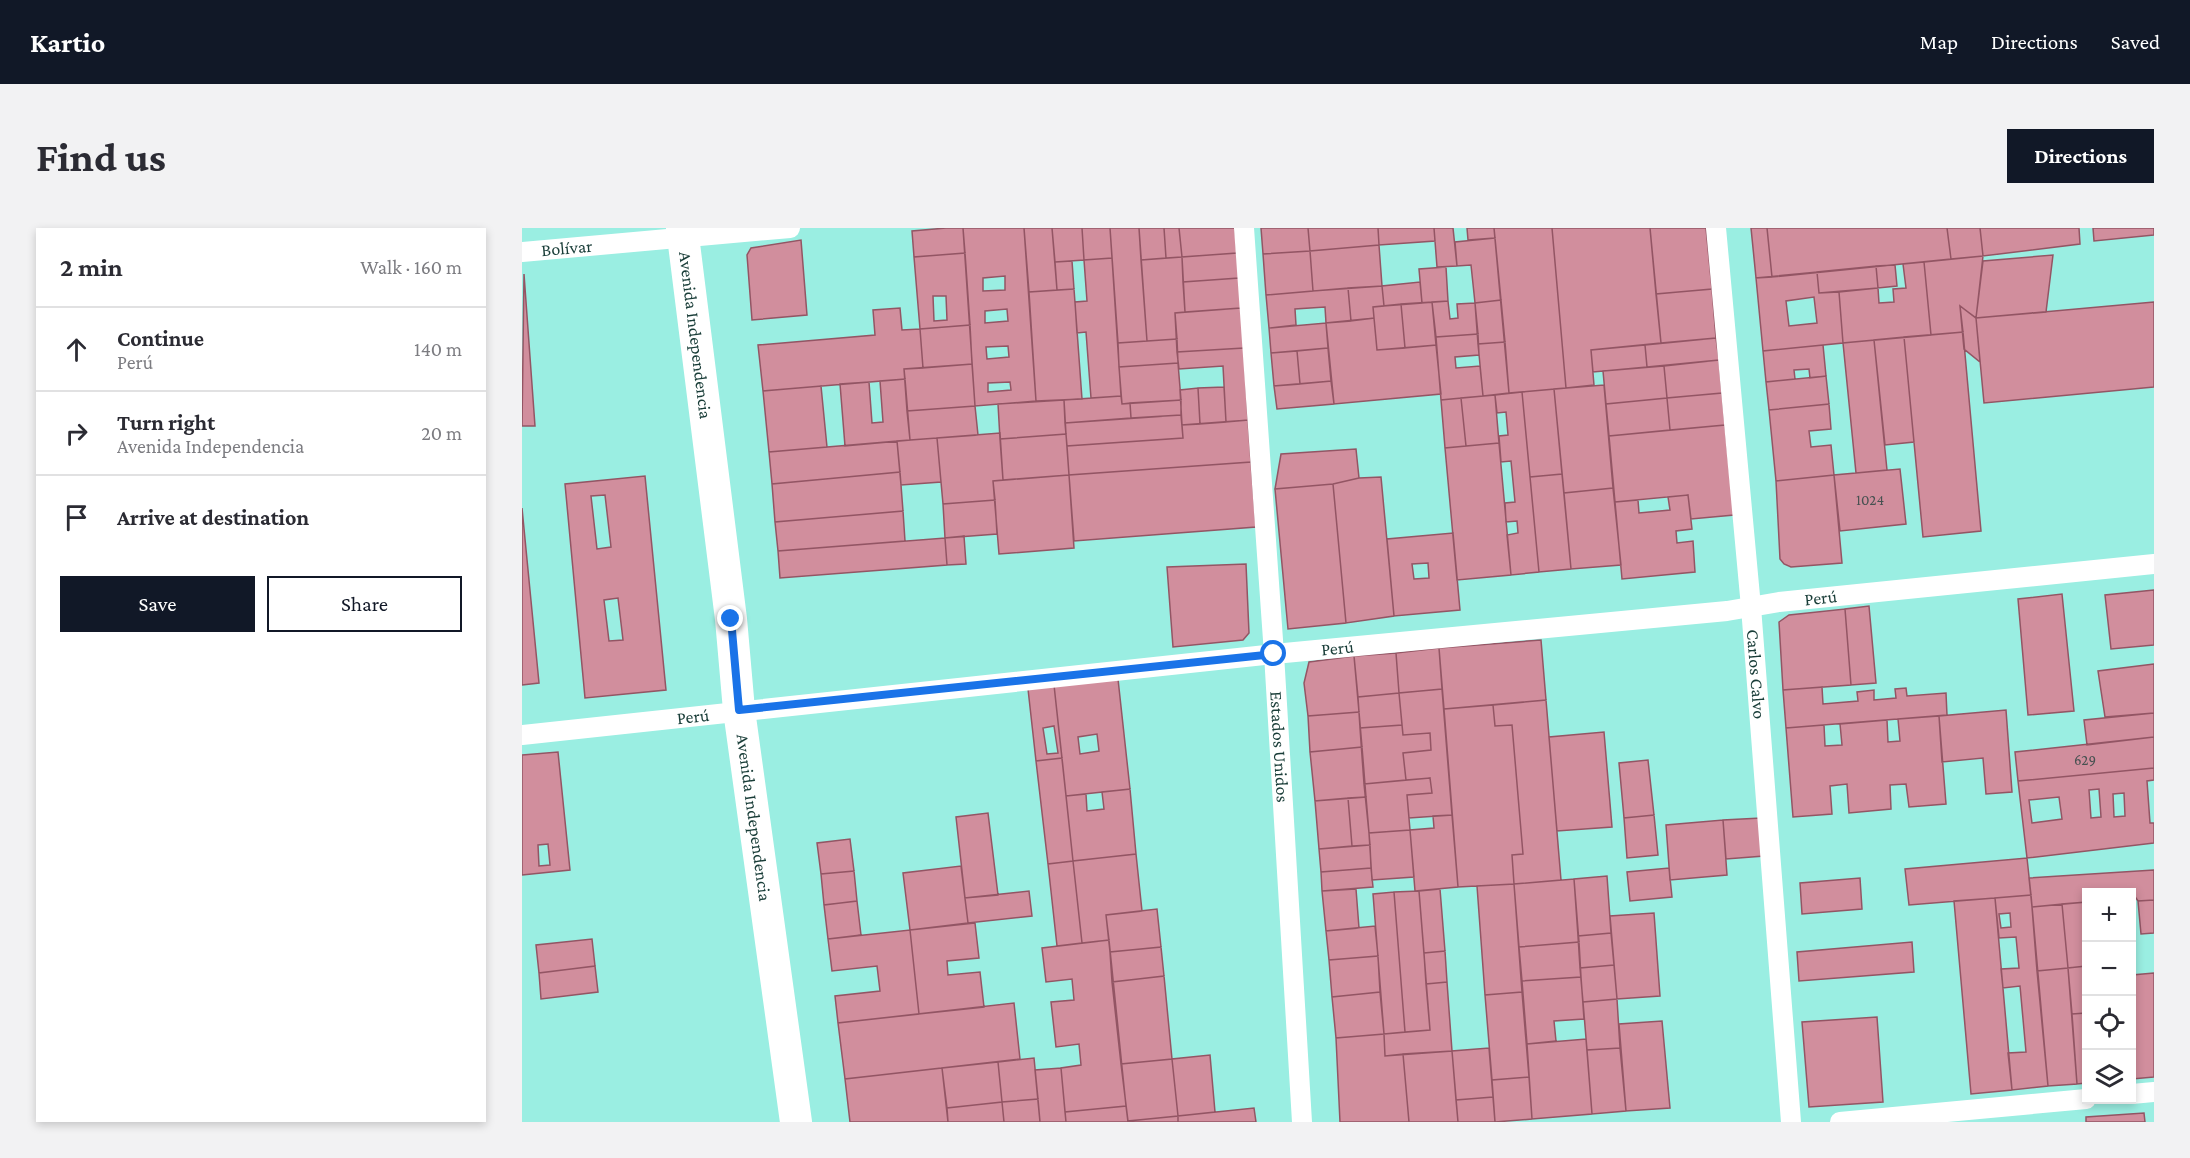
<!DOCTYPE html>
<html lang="en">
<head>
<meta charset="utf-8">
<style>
	:root { --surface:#fff; --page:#f2f2f3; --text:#2b2b33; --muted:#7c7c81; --line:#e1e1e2; --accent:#111827 }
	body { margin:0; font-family:"Crimson Pro",serif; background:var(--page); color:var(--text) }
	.controls { position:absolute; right:18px; bottom:18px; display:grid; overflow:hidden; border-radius:0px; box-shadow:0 3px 9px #0003 }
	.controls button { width:54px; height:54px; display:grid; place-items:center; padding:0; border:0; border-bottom:2px solid var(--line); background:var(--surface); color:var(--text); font:30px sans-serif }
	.stop { position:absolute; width:18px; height:18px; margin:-14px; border:4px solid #1a73e8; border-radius:50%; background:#fff }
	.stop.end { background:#1a73e8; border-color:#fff; box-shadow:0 2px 6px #0008 }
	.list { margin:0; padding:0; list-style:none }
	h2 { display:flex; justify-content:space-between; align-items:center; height:78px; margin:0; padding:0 24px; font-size:26px }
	h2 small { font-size:20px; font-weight:400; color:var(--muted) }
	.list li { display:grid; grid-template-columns:39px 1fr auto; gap:18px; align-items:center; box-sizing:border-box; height:84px; padding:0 24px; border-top:2px solid var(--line) }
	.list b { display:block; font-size:22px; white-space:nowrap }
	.list p { margin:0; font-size:20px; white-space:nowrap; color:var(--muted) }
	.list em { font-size:20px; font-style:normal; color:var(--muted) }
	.actions { display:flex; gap:12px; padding:18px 24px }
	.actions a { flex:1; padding:14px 0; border:2px solid var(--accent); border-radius:0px; text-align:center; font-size:21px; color:var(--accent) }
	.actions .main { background:var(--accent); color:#fff }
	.icon { flex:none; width:33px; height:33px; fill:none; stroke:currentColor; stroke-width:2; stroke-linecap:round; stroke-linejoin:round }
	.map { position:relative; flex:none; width:1632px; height:894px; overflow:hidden; border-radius:0px }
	header { display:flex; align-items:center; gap:36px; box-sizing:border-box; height:84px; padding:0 30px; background:var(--accent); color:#fff }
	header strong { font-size:28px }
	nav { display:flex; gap:33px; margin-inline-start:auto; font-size:21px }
	.intro { display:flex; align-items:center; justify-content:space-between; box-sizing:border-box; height:144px; padding:0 36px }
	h1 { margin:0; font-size:42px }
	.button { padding:15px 27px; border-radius:0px; background:var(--accent); color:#fff; font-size:21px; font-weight:700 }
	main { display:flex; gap:36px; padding:0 36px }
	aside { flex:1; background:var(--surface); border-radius:0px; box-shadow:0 3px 9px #0003 }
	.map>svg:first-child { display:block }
	.building { fill:#d18e9d; stroke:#935564; stroke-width:1.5; fill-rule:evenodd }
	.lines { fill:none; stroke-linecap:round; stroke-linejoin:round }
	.street { stroke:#fff; stroke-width:20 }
	.primary { stroke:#fff; stroke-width:32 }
	.route { stroke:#1a73e8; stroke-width:8 }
	.labels { text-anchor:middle; stroke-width:4.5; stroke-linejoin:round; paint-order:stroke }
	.number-label { font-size:15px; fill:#475151 }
	.street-label { font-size:18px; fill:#193d38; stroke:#a7fcf0 }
</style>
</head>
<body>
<header>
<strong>Kartio</strong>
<nav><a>Map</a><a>Directions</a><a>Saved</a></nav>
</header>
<div class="intro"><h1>Find us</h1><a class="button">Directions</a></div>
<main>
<aside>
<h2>2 min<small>Walk · 160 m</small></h2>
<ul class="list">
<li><svg class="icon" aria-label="ahead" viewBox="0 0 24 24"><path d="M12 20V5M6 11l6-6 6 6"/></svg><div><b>Continue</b><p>Perú</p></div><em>140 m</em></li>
<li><svg class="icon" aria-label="right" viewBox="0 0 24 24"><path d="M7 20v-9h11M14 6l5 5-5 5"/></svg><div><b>Turn right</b><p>Avenida Independencia</p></div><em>20 m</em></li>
<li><svg class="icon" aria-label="arrive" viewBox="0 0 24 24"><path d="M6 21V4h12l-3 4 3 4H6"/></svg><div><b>Arrive at destination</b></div></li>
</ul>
<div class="actions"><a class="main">Save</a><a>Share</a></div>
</aside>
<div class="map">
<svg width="1632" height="894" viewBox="0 0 1632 894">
	<rect width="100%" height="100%" fill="#9aeee2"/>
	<path class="building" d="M424,0H441L443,25L392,29L390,3Z
		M441,0H502L514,173L453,178ZM483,48V62L461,63V50ZM485,81L486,93L463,95V83ZM486,118L487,129L465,131L464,119ZM488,154L489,162L466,164V155Z
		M502,0H530L535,62L507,64Z
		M530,0H560L562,32L533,34Z
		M560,0H588L590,30L562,32Z
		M588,0H617L625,113L596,115Z
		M617,0H642L644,30L619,32Z
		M642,0H657L660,29L644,30Z
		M657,0H713L715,25L660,29Z
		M739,0H786L788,23L741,26Z
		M786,0H856L857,17L788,23Z
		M856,0H912L913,13L857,17Z
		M912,0H931L935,38L915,39Z
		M945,0H972L973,10L946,12Z
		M972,0H1030L1044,160L987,165Z
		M1030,0H1128L1139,115L1069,122L1072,157L1044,160Z
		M1128,0H1184L1190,61L1134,66Z
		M1229,0H1245L1250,49L1234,50Z
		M1245,0H1425L1429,31L1250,49Z
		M1425,0H1458L1461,28L1429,31Z
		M1458,0H1557L1558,16L1461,28Z
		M1571,0H1632V7L1572,13Z
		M973,10L979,72L953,75L949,37L935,38L933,14Z
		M279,12L285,87L230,92L225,27L229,20Z
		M857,17L860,58L791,63L788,23Z
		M788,23L791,63L744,67L741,26Z
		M443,25L448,97L398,101L392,29ZM411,68H424L425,92L412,93Z
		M715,25L717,50L661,54L660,29Z
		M1531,27L1524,84L1454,90L1461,33Z
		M1461,28L1454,90L1438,78L1441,104L1409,107L1402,34Z
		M660,29L663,84L653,85L655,111L625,113L619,32Z
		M590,30L599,168L569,170L564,104L555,105L553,74L565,73L562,32Z
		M550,33L552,61L535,62L533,34Z
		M1402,34L1409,107L1321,115L1317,64L1356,60L1357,75L1372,74L1371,61L1384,60L1381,36Z
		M1373,37L1375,58L1356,60L1354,38Z
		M1354,38L1356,60L1297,65L1295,44Z
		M924,39L926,73L900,75L897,41Z
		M1295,44L1297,65L1317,64L1321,115L1241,123L1234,50ZM1292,69L1295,95L1267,98L1264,73Z
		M2,46L13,198H0Z
		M717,50L719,80L663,84L661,54Z
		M898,54L900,75L862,78L860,58Z
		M860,58L862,78L851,79L852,90L829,93L826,60Z
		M826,60L829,93L804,95L803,79L773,81L774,97L747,100L744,67Z
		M552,61L560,171L514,173L507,64Z
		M1190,61L1194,110L1139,115L1134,66Z
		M979,72L983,114L956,116L953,75Z
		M926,73L928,91L936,90L935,76L953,75L956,106L914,109L910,74Z
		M910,74L914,117L883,120L879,76Z
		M1632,74V159L1462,175L1454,90Z
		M879,76L883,120L855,122L851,79Z
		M1438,78L1454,90L1458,134L1442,121Z
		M378,80L380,102L398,101L401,140L382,141L383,151L241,163L236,117L353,107L351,82Z
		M719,80L722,120L655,124L653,85Z
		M852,90L855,122L914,117L919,166L812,176L804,95Z
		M804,95L806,120L749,125L747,100Z
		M448,97L450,136L401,140L398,101Z
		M1441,104L1459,303L1401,309L1382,109Z
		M956,106L957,127L933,129L934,140L958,138L961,168L919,172L914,109Z
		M1382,109L1392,214L1363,217L1352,112Z
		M1194,110L1197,132L1125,139L1123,117Z
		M655,111L656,135L597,139L596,115Z
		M1352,112L1365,242L1334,245L1321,115Z
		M983,114L987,165L961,168L956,116Z
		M1123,117L1125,139L1071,144L1069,122Z
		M1301,117L1304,148L1288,150L1287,141L1272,142L1273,151L1244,154L1241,123Z
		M722,120L726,192L704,194L701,138L657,141L655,124Z
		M806,120L809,153L778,156L775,123Z
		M775,123L778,156L752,158L749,125Z
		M1197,132L1200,165L1145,170L1142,138Z
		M656,135L659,172L600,176L597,139Z
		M450,136L453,178L385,183L382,141Z
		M1142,138L1145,170L1084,176L1081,143Z
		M1304,148L1307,176L1247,182L1244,154Z
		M383,151L388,212L323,218L318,156L347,154L350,195L361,194L358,153Z
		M809,153L812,176L755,181L752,158Z
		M1082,157L1091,260L1042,265L1032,161Z
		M299,158L305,219L247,224L241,163Z
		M702,159L704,194L678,196L676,160Z
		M676,160L678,196L660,197L658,162Z
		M1032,161L1040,246L1008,249L1000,164Z
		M1000,164L1017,344L989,347L985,307L996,305L995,293L984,294L983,275L993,274L989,233L979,234L977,208L986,207L984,184L975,185L973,167Z
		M1200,165L1203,197L1148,202L1145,170Z
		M973,167L977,215L944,218L939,170Z
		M599,168L600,176L608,175L609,190L543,195L542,172Z
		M939,170L944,218L923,220L919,172Z
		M1145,170L1148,202L1087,208L1084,176Z
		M542,172L544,206L478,211L476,176Z
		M659,172V187L609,190L608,175Z
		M1307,176L1309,201L1287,203L1289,219L1309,217L1312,247L1254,253L1247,182Z
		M453,178L456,207L388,212L385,183Z
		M659,187L661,210L545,218L543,195Z
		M726,192L729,234L547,247L545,218L661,210L660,197Z
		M1203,197L1212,287L1169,291L1166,267L1093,274L1087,208Z
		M478,205L481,252L471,253L473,272L421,276L415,210Z
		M544,206L547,247L481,252L478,211Z
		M415,210L419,254L379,257L375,213Z
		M375,213L378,244L250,256L247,224Z
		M977,215L989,347L935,352L923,220Z
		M834,221L837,250L811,256L753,261L759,226Z
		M729,234L734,299L552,313L547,247Z
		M1378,241L1384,296L1318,303L1312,247Z
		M378,244L381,283L253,294L250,256Z
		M1040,246L1049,341L1017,344L1008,249Z
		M547,247L552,320L477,326L471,253Z
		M1312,247L1320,335L1269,339L1262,336L1258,331L1254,253Z
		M123,248L144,462L63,470L43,256ZM83,267L89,319L75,321L69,268ZM96,370L101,412L87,413L82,372Z
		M859,249L872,388L824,395L811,256L837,250Z
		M811,256L824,395L766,401L753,261Z
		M1091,260L1099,337L1049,341L1042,265Z
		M1166,267L1170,301L1154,303L1155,315L1171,313L1173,344L1100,351L1093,274L1116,272L1117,285L1148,282L1146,269Z
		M473,272L475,306L423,310L421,276Z
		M0,280L17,455L0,457Z
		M381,283L383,313L256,323L253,294Z
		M931,305L938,382L872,388L865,311ZM906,335L907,350L892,351L890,336Z
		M442,308L444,336L425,337L423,310Z
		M423,310L425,337L258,350L256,323Z
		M724,336L727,405L721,412L651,419L645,339Z
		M1632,362V417L1589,421L1583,367Z
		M1540,366L1552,483L1506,487L1496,371Z
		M1347,378L1354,455L1329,457L1323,381Z
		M1323,381L1329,457L1261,462L1257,394L1267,387Z
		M1019,412L1024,472L922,481L917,420Z
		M917,420L920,461L877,465L874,425Z
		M874,425L877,465L836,469L832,428Z
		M832,428L837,484L786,488L782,455L787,434Z
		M1632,436V485L1583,489L1576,443Z
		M596,451L608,561L544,568L532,457ZM575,506L577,523L558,526L556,509Z
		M532,457L540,530L514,533L506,461ZM532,498L536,525L525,526L521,500Z
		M1300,459L1301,476L1336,473L1335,464L1352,462V472L1374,470L1373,461L1384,460L1385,468L1424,465L1425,487L1264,500L1261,462Z
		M920,461L930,587L887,590L885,567L910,565L908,550L884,552L881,525L909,522L908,505L881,507L877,465Z
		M877,465L880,497L838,500L836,469Z
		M1024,472L1039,652L992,656L990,627L1001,626L990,497L973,498L971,477Z
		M971,477L973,498L990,497L1001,626L990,627L992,656L936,659L922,481Z
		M1484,482L1490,564L1464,566L1461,530L1420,534L1417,488Z
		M837,484L840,519L788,524L786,488Z
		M1632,485V509L1565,517L1562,492Z
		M1417,488L1424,576L1387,579L1384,556L1368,557L1369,581L1327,585L1325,556L1308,558L1310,586L1271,589L1264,500L1302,497L1303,518L1320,517L1318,496L1365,492L1366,514L1378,513L1376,491Z
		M880,497L881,507L908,505L909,522L881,525L884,552L842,556L838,500Z
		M1082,504L1090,599L1035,603L1027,509Z
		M1632,509V540L1496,553L1493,524Z
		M840,519L844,569L793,573L788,524Z
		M36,524L48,642L0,647V527ZM26,616L28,637L17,638L16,617Z
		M540,530L551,633L526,636L514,533Z
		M1126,532L1132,587L1102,590L1097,535Z
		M1632,540V552L1625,553L1628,595H1632V615L1505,630L1496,553ZM1577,561L1579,589L1569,590L1567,562ZM1602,565L1603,588L1592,589L1591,566ZM1537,569L1540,591L1510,595L1507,572Z
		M908,550L910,565L885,567L888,602L847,605L842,556Z
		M608,561L614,626L551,633L544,568L564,566L565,583L582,581L580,564Z
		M844,569L848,617L830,618L826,570Z
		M826,570L830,618L797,621L793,573Z
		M466,585L476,667L443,670L434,589Z
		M930,587L936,659L893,663L888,602L912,600L911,588Z
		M1132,587L1136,627L1105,630L1102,590Z
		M1239,590L1242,628L1204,631L1201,592Z
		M1201,592L1205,647L1148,652L1144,597Z
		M888,602L892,649L850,652L847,605Z
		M328,611L332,643L299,646L295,615Z
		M848,617L849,640L799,644L797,621Z
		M614,626L620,683L584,687L587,712L560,715L551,633Z
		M1505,630L1509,667L1387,677L1383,641Z
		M551,633L560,715L535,718L526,636Z
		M439,638L446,695L388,702L381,645Z
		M849,640L851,659L800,663L799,644Z
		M1147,640L1150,669L1108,673L1105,644Z
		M1632,642V672L1616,673L1614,670H1610V664H1564V674L1510,679L1507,650Z
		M332,643L335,673L302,677L299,646Z
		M1085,648L1089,705L1056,708L1052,651Z
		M1338,650L1340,681L1280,686L1278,655Z
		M1052,651L1057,714L997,719L992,656Z
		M992,656L1000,764L963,767L955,658Z
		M834,661L837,700L804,703L800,663Z
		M918,661L923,723L902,725L897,663Z
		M507,663L510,688L446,695L443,670Z
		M897,663L908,802L883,804L872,664Z
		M872,664L883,804L862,806L851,666Z
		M1509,667L1526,858L1490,862L1486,825L1504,824L1498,758L1481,760L1479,741L1497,740L1494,709L1477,710L1473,670ZM1488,685L1489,699L1479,700L1477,686Z
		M1473,670L1490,862L1449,866L1432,673Z
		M1632,672V705L1619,706L1616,673Z
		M335,673L339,707L306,711L302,677Z
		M1564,674V738L1546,740L1540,676Z
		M1540,676L1546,740L1515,743L1510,679Z
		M635,681L639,719L588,724L584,687Z
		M1132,685L1138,768L1095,771L1088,688Z
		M453,695L457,730L425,733L426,747L458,744L462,779L397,786L388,702Z
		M853,698L856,728L807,732L804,703Z
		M388,702L397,786L316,795L313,768L358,763L355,738L310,743L306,711Z
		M1089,705L1092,737L1058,740L1056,708Z
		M70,711L73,738L17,745L14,717Z
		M587,712L604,878L543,884L539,840L559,837L557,816L534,819L529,774L552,772L550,751L524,754L520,720Z
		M1057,714L1059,749L1000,753L997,719Z
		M1390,714L1392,744L1277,753L1275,724Z
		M639,719L642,748L590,754L588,724Z
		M923,723L925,754L904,756L902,725Z
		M856,728L858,764L810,769L807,732Z
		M1092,737L1095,771L1061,774L1058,740Z
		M73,738L76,764L19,771L17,745Z
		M1564,738V785L1550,786L1546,740Z
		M1546,740L1555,856L1526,858L1515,743Z
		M1632,745V849L1610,851V747Z
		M642,748L650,831L599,836L590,754Z
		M1059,749L1062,791L1032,793L1034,813L1005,816L1000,753Z
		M925,754L930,823L863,828L862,806L908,802L904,756Z
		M858,764L862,806L814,810L810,769Z
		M1000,764L1007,849L970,852L963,767Z
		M1095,771L1098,820L1065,822L1061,774Z
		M492,775L498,831L323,851L316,795Z
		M1564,785V855L1555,856L1550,786Z
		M1355,789L1361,874L1287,879L1280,794Z
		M1140,793L1148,880L1104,883L1097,796Z
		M862,806L863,828L881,826L887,894H818L814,810Z
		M1064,811L1070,886L1010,891L1005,816Z
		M967,820L971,869L934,872L930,823Z
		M1098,820L1104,883L1070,886L1065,822Z
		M930,823L936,894H887L881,826Z
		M688,827L693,884L656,888L650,831Z
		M512,830L516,871L480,874L476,834Z
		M650,831L656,888L606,893L599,836Z
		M476,834L480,874L425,880L420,840Z
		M420,840L426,894H328L323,851Z
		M539,840L544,894H518L513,842Z
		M1007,849L1010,891L973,894L970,852Z
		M971,869L973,894H936L934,872Z
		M516,871L518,894H482L480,874Z
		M480,874L482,894H426L425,880Z
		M604,878L606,894H544L543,884Z
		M732,880L734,894H656V888Z
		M1622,885L1623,894H1564V889Z
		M656,888V894H606V893Z"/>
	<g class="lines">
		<g class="street">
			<path id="s1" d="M722,0L752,426L780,894"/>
			<path id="s2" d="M1194,0L1229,379L1269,894"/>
			<path id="s3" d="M0,24L268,0"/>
			<path id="s4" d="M0,507L752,426L1205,383L1257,374L1632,336"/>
			<path d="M1610,866L1632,864"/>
			<path d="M1318,894L1564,871"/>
		</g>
		<path class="primary" id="s5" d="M160,0L209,391L217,482L274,894"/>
	</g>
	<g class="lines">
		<path class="route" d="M209,391L217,482L752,426"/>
	</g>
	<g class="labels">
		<g class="number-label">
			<text x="1348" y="277">1024</text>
			<text x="1563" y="537">629</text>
		</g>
		<g class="street-label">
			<text dy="6" stroke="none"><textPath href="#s3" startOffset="45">Bolívar</textPath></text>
			<text dy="6" stroke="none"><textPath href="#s5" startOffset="108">Avenida Independencia</textPath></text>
			<text dy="6" stroke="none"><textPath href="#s4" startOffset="1306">Perú</textPath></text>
			<text dy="6" stroke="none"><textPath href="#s4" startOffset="820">Perú</textPath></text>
			<text dy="6" stroke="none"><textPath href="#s2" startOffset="448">Carlos Calvo</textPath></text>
			<text dy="6" stroke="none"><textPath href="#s4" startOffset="172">Perú</textPath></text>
			<text dy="6" stroke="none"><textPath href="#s1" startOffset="520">Estados Unidos</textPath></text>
			<text dy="6" stroke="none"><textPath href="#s5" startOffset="594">Avenida Independencia</textPath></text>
		</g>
	</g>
</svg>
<div class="controls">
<button>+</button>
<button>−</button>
<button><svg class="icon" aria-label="locate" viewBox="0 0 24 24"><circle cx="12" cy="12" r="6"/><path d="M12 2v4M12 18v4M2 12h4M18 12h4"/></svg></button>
<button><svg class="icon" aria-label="layers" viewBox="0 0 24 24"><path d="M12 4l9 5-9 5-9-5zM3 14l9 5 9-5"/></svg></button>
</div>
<div class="stop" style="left:752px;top:426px"></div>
<div class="stop end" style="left:209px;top:391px"></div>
</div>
</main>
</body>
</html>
